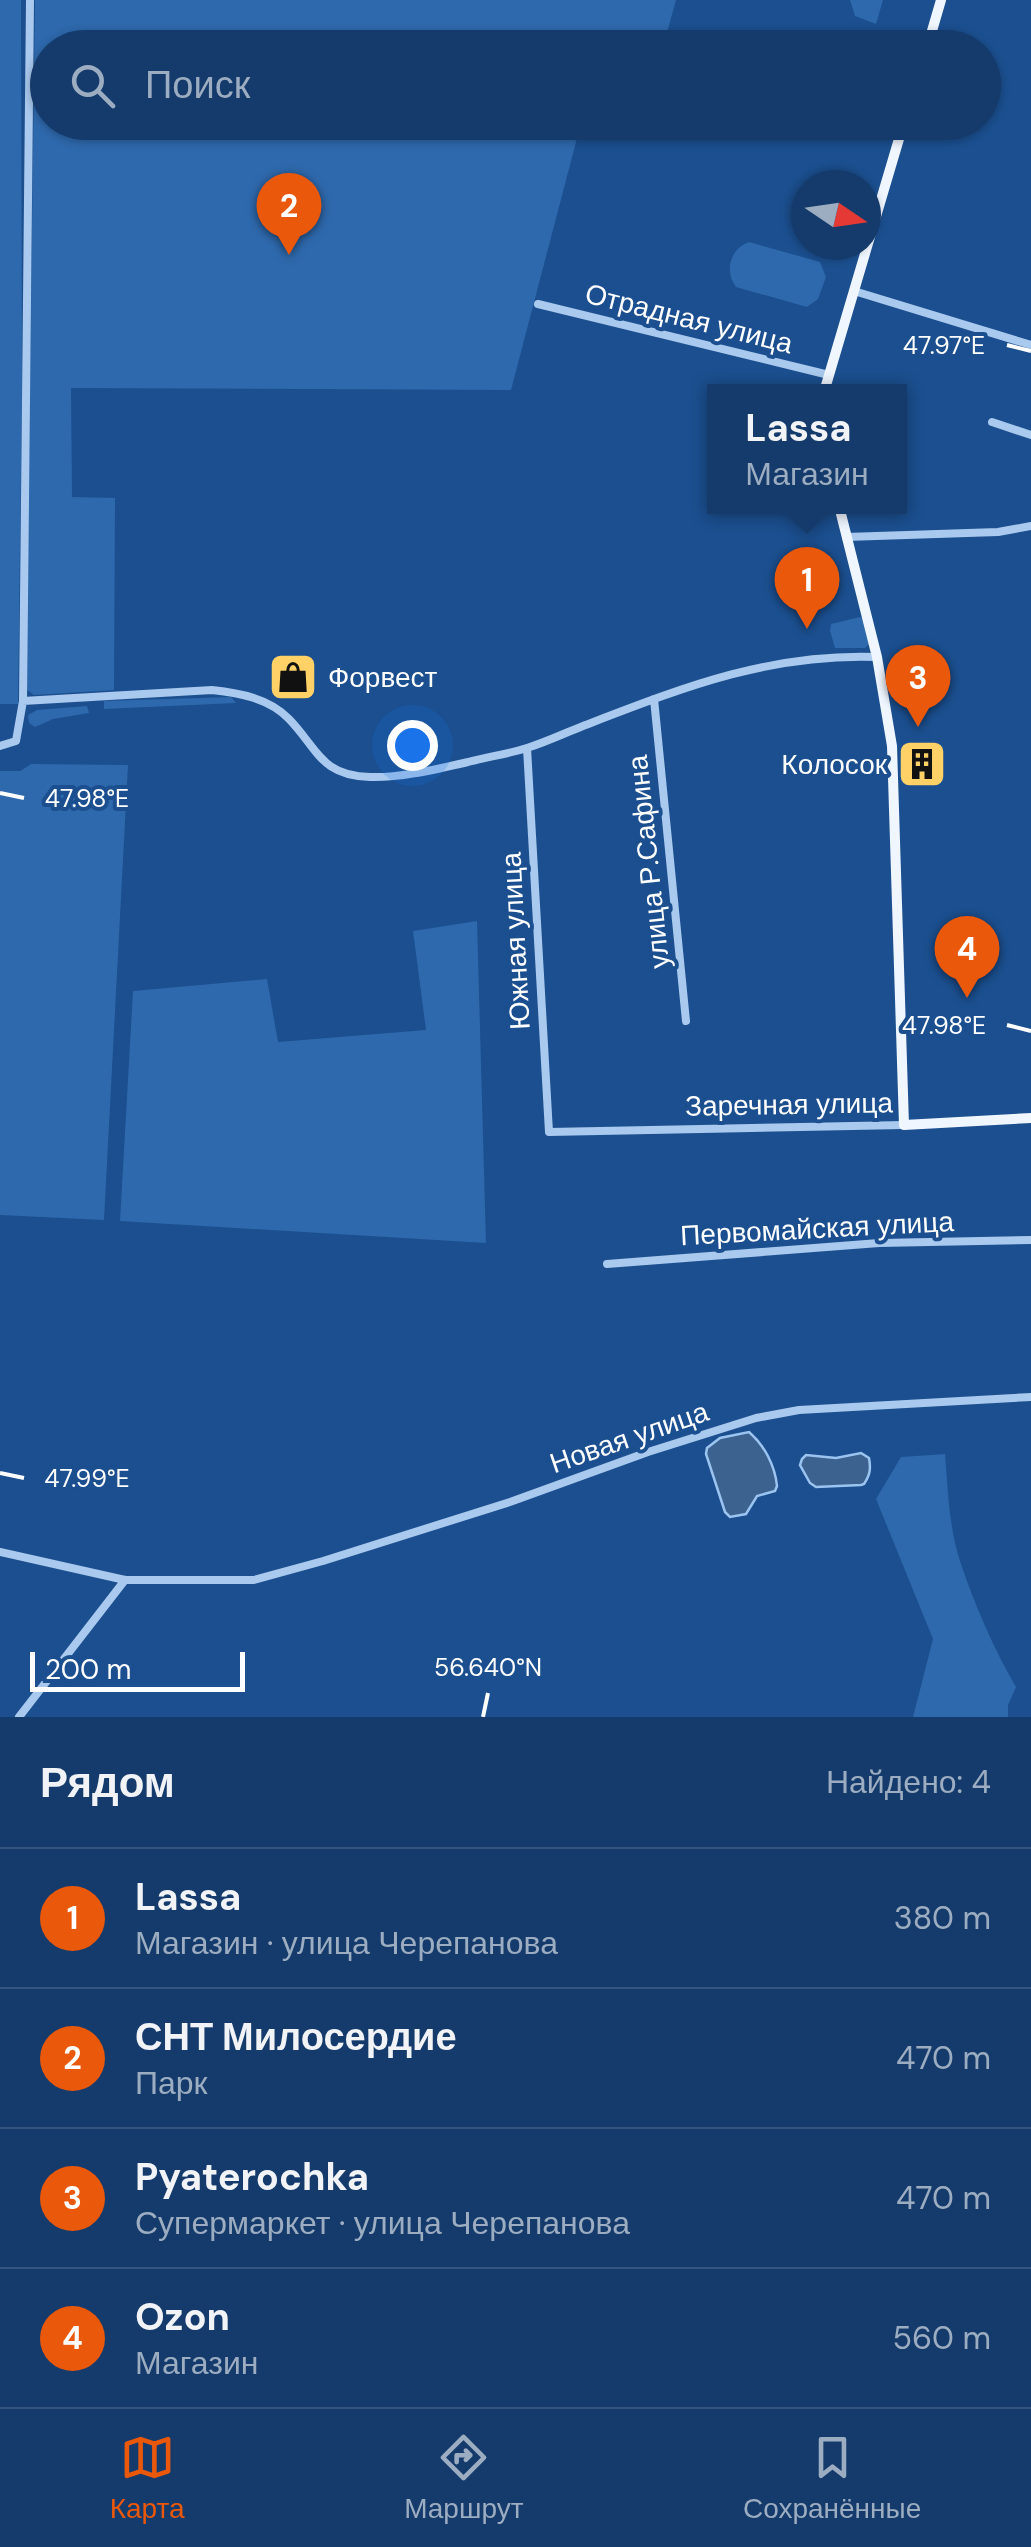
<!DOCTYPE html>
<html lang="ru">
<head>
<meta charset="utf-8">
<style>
	:root { --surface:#143b6b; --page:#214673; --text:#f1f3f6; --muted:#9dadc1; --line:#33557e; --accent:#ea580c }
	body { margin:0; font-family:"DM Sans",sans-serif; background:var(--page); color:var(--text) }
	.compass { position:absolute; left:791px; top:170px; width:90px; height:90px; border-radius:50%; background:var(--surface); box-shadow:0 2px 8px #0004; rotate:103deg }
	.scale { position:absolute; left:30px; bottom:25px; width:215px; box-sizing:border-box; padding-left:10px; border:5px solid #fff; border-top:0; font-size:28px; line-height:35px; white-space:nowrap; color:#fff; -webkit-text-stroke:8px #1b4f8f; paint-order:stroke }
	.you { position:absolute; left:412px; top:745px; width:35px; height:35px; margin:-25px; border:8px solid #fff; border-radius:50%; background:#1a73e8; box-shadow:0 0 0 15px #1a73e833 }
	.badge { display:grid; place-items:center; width:65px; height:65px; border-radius:50%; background:var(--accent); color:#fff; font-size:32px; font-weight:700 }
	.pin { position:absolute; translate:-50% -82px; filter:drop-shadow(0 2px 5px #0008) }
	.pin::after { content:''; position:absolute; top:52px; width:35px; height:30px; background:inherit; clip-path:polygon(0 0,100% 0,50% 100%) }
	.popup { position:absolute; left:707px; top:384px; width:200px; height:130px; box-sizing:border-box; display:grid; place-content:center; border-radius:0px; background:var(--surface); filter:drop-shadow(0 2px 8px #0005); font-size:32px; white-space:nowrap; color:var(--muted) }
	.popup b { font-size:38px; color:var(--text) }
	.popup::after { content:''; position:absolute; left:50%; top:100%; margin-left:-20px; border:20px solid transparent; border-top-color:var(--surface) }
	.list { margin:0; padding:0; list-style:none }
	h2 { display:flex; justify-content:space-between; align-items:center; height:130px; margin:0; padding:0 40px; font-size:42px }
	h2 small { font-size:32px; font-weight:400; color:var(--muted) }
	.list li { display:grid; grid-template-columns:65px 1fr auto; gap:30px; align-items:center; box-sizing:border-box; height:140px; padding:0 40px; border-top:2px solid var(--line) }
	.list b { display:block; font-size:38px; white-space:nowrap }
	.list p { margin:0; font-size:32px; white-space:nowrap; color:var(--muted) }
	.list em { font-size:32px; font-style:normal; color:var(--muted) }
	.icon { flex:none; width:55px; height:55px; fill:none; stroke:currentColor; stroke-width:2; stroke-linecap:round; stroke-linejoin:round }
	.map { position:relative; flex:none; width:1031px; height:1717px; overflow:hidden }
	.search { position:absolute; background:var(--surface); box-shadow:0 2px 8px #0004; left:30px; right:30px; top:30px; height:110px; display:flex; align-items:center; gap:25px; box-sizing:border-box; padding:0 35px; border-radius:55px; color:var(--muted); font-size:38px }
	.sheet { height:690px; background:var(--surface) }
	nav { display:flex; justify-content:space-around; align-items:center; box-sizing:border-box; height:140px; border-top:2px solid var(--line); background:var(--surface); font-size:28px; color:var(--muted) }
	nav a { display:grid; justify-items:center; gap:5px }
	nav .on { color:var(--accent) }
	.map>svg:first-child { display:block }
	.green { fill:#2e69ad }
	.water { fill:#3c6290; stroke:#9cc4f0; stroke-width:2.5 }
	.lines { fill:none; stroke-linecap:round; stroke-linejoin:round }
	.minor { stroke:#a9c9ee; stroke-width:8 }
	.major { stroke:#f0f6ff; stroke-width:10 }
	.ticks { fill:none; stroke:#fff; stroke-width:4 }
	.labels { text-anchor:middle; stroke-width:8; stroke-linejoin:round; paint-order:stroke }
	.street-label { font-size:28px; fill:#fff; stroke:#1b4f8f }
	.poi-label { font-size:28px; fill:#fff; stroke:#1b4f8f; text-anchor:start }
	.ticks-label { font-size:25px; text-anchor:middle; fill:#fff; stroke:#1b4f8f; stroke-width:8; stroke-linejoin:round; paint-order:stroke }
</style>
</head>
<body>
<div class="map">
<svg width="1031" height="1717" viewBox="0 0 1031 1717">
	<rect width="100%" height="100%" fill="#1b4f8f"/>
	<path class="green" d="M0,0H21L22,391L18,704H0Z
		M35,0H676L663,47L48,48V122L581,123L511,390L71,388L72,497L115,498L114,690L34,695L26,689Z
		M850,0H883L876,24L855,16Z
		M749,242L820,262L826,277L818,299L807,307L736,287C724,271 730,249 749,242Z
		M860,617L863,618L870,643L865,648H835L830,631L831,624Z
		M231,697L236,703L104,709V701Z
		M87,706L89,713L53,719L35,727L29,723L28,715L37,710Z
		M31,764L128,765L104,1220L0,1215V771H20Z
		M477,921L486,1243L120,1221L133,991L267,979L278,1042L426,1030L413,931Z
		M945,1454C948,1490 949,1530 961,1564C975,1606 994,1649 1016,1687L1008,1705V1717H913L933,1639L876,1499L901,1457Z"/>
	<path class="water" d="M749,1432C765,1446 775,1466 777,1486L775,1491L757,1496L746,1514L730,1517L725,1512L706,1454L707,1448L720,1438Z
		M861,1453L869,1458C871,1469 870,1475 864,1484L861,1485L816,1487L810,1483L800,1465L802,1459L806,1455L836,1458Z"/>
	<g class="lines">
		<path class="minor" d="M854,291L1031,345
			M538,304L829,375
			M992,422L1031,435
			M846,537L998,532L1031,526
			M654,699L686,1021
			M23,701L212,690C239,693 269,698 289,719C318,749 321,776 370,777C402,778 437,769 468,762C487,757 508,754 527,748C546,742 565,733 583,726C682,688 769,653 877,657
			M0,746L16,741L23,701L30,0
			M527,748L549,1132L904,1125
			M607,1264L879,1243L1031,1240
			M0,1552L125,1580H254L323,1561L510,1502L648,1452L756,1418L799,1410L1031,1397
			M19,1717L125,1580"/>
		<path class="major" d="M927,48L941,0
			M824,392L904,122
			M839,506L877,657L892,746L904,1125L1031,1118"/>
	</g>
	<path class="ticks" d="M1007,345L1031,351M0,793L24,798M1007,1025L1031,1031M0,1473L24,1478M483,1717L488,1693"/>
	<defs>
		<g id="shop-square" transform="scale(2.5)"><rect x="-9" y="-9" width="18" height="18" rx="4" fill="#ffd166" stroke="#1b4f8f"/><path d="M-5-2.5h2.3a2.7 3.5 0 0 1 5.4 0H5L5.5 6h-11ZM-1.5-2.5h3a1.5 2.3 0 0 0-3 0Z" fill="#111"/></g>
		<g id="building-square" transform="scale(2.5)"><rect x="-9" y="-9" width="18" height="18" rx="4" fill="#ffd166" stroke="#1b4f8f"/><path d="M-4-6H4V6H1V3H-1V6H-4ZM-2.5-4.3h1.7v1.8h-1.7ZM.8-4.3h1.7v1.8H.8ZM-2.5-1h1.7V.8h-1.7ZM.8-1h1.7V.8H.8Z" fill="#111"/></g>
	</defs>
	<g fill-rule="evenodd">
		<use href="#shop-square" x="293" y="677"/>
		<use href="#building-square" x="922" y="764"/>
	</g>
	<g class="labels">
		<g class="street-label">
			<text transform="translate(689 318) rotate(14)" y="10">Отрадная улица</text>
			<text transform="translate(648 862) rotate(-96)" y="10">улица Р.Сафина</text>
			<text transform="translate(515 941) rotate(-93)" y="10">Южная улица</text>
			<text transform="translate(789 1104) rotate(-1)" y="10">Заречная улица</text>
			<text transform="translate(817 1228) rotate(-3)" y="10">Первомайская улица</text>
			<text transform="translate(629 1437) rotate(-19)" y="10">Новая улица</text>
		</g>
		<g class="poi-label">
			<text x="328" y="687">Форвест</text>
			<text x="887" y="774" text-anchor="end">Колосок</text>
		</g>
	</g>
	<g class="ticks-label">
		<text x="944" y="354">47.97°E</text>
		<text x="87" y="807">47.98°E</text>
		<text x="944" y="1034">47.98°E</text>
		<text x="87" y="1487">47.99°E</text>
		<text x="488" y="1676">56.640°N</text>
	</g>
</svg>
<svg class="compass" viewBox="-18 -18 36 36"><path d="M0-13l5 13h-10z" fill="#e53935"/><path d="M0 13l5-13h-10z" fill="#9dadc1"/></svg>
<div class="scale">200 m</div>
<div class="you"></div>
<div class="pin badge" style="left:807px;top:629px">1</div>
<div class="popup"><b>Lassa</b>Магазин</div>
<div class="pin badge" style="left:289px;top:255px">2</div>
<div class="pin badge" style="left:918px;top:727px">3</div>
<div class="pin badge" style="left:967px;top:998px">4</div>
<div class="search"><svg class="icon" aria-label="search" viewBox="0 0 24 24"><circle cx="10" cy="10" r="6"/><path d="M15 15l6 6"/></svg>Поиск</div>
</div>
<section class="sheet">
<h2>Рядом<small>Найдено: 4</small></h2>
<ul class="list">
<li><span class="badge">1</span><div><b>Lassa</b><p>Магазин · улица Черепанова</p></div><em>380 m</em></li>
<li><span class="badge">2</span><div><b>СНТ Милосердие</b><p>Парк</p></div><em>470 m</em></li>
<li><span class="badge">3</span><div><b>Pyaterochka</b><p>Супермаркет · улица Черепанова</p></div><em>470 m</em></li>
<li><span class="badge">4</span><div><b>Ozon</b><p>Магазин</p></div><em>560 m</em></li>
</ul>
</section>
<nav>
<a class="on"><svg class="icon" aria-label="map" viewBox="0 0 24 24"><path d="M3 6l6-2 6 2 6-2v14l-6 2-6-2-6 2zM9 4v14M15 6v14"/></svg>Карта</a>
<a><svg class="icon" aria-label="directions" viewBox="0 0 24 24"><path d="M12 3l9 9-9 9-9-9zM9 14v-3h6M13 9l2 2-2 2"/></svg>Маршрут</a>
<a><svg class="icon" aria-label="saved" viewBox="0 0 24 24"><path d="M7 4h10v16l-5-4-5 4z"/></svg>Сохранённые</a>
</nav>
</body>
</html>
